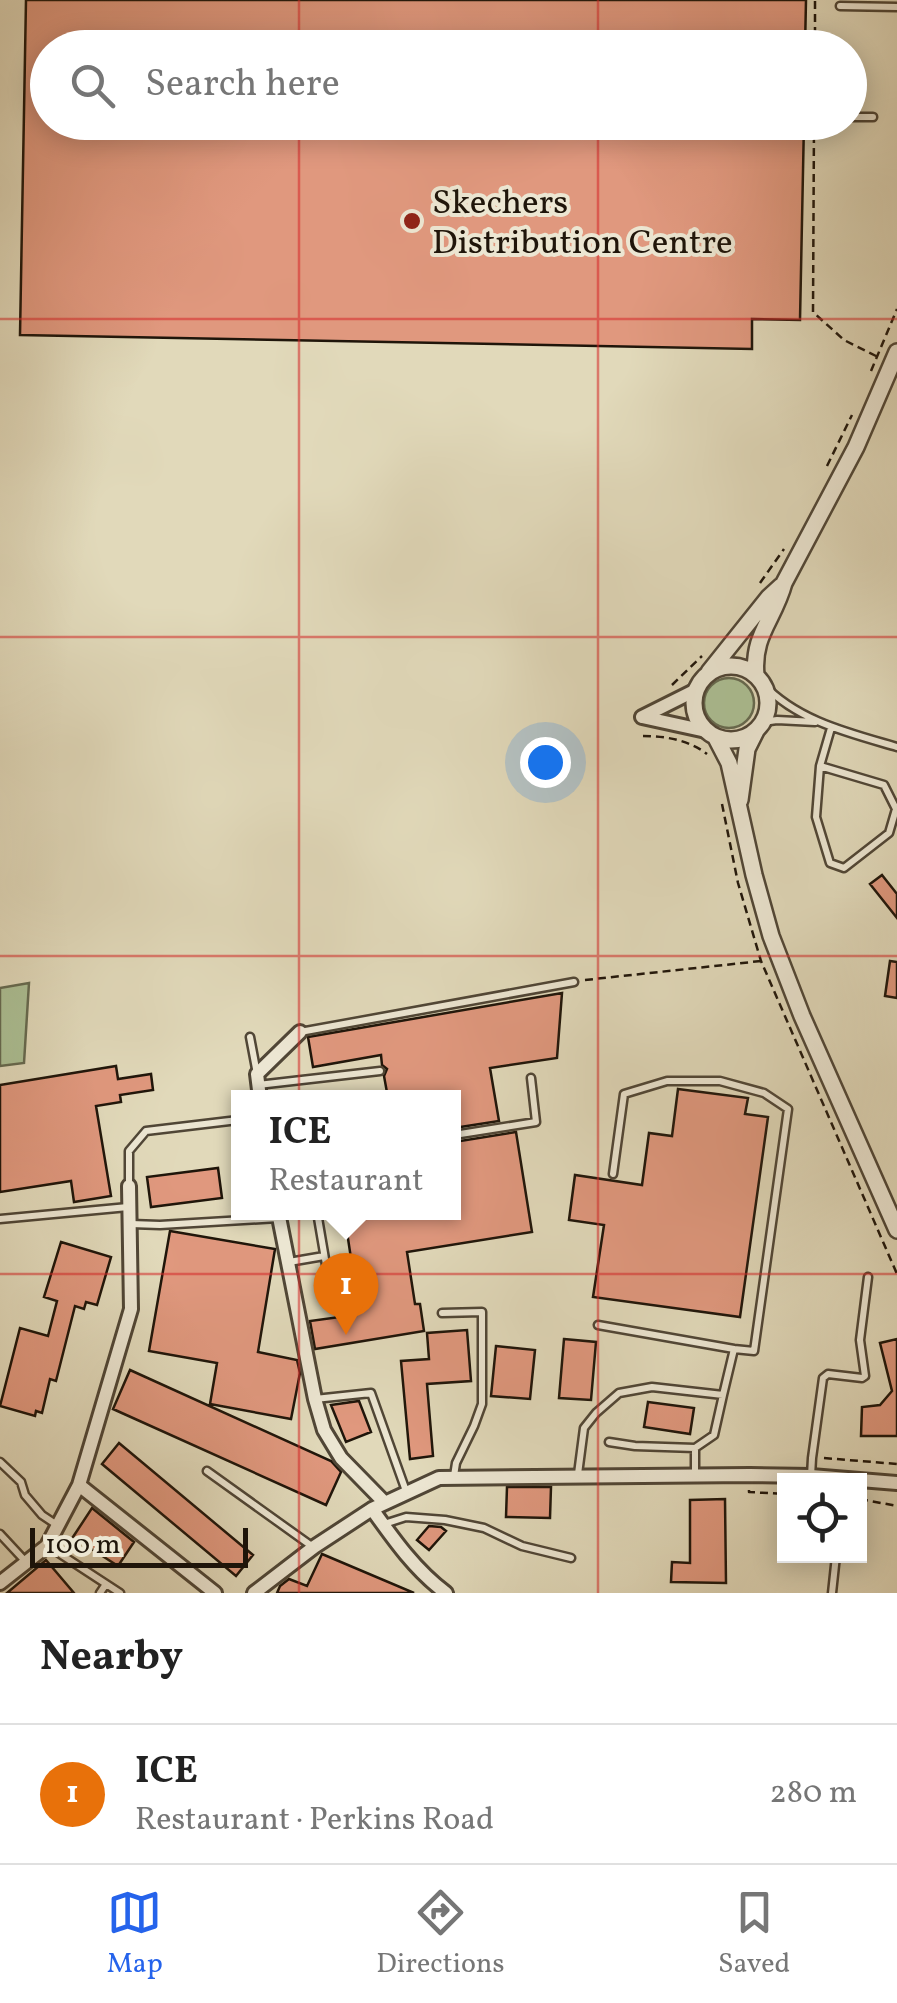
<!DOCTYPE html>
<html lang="en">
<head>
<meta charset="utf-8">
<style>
	:root { --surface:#fff; --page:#f2f2f2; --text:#222; --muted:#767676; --line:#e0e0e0; --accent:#2563eb }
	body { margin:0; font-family:Vollkorn,serif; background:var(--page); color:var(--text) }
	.controls { position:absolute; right:30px; bottom:30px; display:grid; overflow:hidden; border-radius:0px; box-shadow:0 5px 25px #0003 }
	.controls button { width:90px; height:90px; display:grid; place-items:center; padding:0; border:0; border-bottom:2px solid var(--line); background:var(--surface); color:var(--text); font:50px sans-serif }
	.scale { position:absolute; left:30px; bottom:25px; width:218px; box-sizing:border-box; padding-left:10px; border:5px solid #1f150a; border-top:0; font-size:28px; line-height:35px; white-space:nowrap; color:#1f150a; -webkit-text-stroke:8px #ece6d2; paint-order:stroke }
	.you { position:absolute; left:545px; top:762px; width:35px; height:35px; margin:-25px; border:8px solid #fff; border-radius:50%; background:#1a73e8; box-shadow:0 0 0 15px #1a73e833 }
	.badge { display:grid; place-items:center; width:65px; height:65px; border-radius:50%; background:var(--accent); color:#fff; font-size:32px; font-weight:700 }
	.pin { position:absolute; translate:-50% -82px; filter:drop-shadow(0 2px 5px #0008) }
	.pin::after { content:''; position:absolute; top:52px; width:35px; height:30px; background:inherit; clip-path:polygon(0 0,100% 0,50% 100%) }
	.popup { position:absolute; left:231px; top:1090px; width:230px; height:130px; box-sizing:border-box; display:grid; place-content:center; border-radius:0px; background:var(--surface); filter:drop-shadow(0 2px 8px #0005); font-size:32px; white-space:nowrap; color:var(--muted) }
	.popup b { font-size:38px; color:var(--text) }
	.popup::after { content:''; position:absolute; left:50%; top:100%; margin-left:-20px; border:20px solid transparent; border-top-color:var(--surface) }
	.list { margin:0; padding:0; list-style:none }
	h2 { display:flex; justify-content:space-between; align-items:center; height:130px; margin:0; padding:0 40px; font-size:42px }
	h2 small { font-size:32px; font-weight:400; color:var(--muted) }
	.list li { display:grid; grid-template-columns:65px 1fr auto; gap:30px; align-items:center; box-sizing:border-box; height:140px; padding:0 40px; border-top:2px solid var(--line) }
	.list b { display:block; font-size:38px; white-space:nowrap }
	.list p { margin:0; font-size:32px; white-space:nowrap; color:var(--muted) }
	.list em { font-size:32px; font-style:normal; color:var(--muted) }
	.icon { flex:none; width:55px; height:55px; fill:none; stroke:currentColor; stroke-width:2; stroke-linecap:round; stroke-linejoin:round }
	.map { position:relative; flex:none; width:897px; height:1593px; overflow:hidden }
	.search { position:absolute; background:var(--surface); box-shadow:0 5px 25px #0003; left:30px; right:30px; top:30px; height:110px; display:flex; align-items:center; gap:25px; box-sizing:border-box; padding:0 35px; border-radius:55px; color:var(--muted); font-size:38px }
	.sheet { height:270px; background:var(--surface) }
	nav { display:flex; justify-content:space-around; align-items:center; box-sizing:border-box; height:140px; border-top:2px solid var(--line); background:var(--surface); font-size:28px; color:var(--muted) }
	nav a { display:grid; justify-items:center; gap:5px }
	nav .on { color:var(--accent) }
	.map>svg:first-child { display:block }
	.green { fill:#acc095; stroke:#666a50; stroke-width:2.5 }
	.building { fill:#e0987e; stroke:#1f150a; stroke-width:2.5 }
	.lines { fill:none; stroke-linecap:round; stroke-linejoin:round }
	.service-casing { stroke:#504636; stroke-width:11 }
	.minor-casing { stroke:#504636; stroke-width:18 }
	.tertiary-casing { stroke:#504636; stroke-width:20 }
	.path { stroke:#1f150a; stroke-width:2.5; stroke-dasharray:8 5; stroke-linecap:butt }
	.service { stroke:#ece6d2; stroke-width:6 }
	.minor { stroke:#ece6d2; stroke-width:12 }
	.tertiary { stroke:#ece6d2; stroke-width:15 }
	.grid { fill:none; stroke:#d62828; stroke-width:2.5; stroke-opacity:0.55 }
	.poi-dot { fill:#8f2418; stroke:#ece6d2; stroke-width:4 }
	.labels { text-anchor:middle; stroke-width:8; stroke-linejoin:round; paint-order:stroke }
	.poi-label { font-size:35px; fill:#1f150a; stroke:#ece6d2; text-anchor:start }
</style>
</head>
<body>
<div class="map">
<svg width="897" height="1593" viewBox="0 0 897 1593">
	<rect width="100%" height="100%" fill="#e1d9ba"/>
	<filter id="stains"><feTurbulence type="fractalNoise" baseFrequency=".002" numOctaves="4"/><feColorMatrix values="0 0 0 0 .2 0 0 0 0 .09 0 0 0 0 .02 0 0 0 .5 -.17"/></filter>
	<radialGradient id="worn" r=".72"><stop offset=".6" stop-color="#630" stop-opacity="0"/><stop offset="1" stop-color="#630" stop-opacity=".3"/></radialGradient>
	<path class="green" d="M704 703a25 25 0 1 1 50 0a25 25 0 1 1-50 0Z
		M29,983L24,1063L0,1066V988Z"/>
	<path class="building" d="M26,0H806L805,48H48V122H804L800,320L752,319V349L20,335Z
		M882,875L897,894V918L870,884Z
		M890,961L897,962V998L885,996Z
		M562,993L557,1058L490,1068L499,1121L454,1128V1098H388L384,1076L387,1069L382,1065L381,1055L313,1067L308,1037Z
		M116,1066L118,1079L151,1074L153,1090L120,1095L121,1102L96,1106L111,1196L74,1202L71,1181L0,1192V1085Z
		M678,1089L748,1098L745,1114L768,1117L740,1317L593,1297L604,1225L569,1220L575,1175L642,1185L649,1133L672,1136Z
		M516,1132L532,1232L407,1252L415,1304H420L424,1331L315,1349L310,1321L340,1317L333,1268L352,1265L344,1212H454V1142Z
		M218,1168L222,1198L151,1207L147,1177Z
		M170,1231L275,1249L258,1352L297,1360L300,1373L291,1419L210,1404L217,1363L149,1351Z
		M61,1242L111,1257L97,1305L86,1302L84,1309L75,1306L56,1381L50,1379L42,1413L36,1411L35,1416L0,1406L20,1328L48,1336L57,1301L44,1297Z
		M467,1330L471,1381L427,1384L433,1456L410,1459L401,1361L429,1359L427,1333Z
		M564,1339L596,1342L591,1400L559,1398Z
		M897,1339V1436H861L862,1407L880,1405L892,1391L880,1343Z
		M496,1346L535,1350L530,1399L491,1396Z
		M130,1370L331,1461L341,1472L326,1505L113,1409Z
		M359,1401L371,1432L346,1442L331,1405Z
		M648,1402L694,1408L690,1434L644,1427Z
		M119,1443L253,1555L236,1576L102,1464Z
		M507,1487H551L550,1518L506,1517Z
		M725,1499L726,1583L671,1582L672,1562L690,1563V1500Z
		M92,1508L134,1542L118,1566L73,1537Z
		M429,1526L441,1527L446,1531L429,1550L417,1540Z
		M322,1554L414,1593H277L280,1586L289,1579L307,1586Z
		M46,1560L74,1593H7Z"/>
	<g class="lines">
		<g class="service-casing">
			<path id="service" d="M840,6L897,7
				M850,117H873
				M762,683C797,721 849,733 897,747
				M763,722L777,720L815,722
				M820,766L816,817L830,863L844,868L889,833L896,809L884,785L820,766L831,728
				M300,1032L574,982
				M250,1037L257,1074
				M258,1085L380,1071
				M454,1135L536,1122L531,1078
				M613,1174L624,1094L667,1081H720L764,1093L788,1109L754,1351L734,1349
				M129,1185V1151L146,1131L238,1120
				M317,1212L332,1300
				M0,1219L128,1207
				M131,1224L160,1225L278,1218
				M289,1262L324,1256
				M442,1313L482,1312V1404L474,1426L456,1463L454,1476
				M315,1399L371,1393L406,1491
				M609,1442L635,1446L695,1448L714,1435L723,1395
				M0,1462L21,1482L25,1495L42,1515L57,1525
				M207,1471L313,1547
				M578,1474L584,1428L596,1413L619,1393L652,1387L723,1395L734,1349L598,1325
				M811,1476L812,1458L823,1378L828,1374L862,1378L865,1376L860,1340L868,1277
				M695,1477V1448
				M384,1524L406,1517L445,1520L484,1528L522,1546L571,1558
				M0,1534L26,1562
				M48,1546L120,1593
				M100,1593L106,1584
				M832,1593L836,1556"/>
		</g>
		<g class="minor-casing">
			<path id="minor" d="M642,717L706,731
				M642,717L696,690
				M260,1098L257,1074L300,1032
				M278,1212L315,1399L324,1430L341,1458L385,1503
				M79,1485L215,1593
				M372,1509C394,1540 416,1571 446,1593
				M0,1583L47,1546L79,1485L131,1309L129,1186
				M254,1593L314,1547L372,1509L439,1478L750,1475L811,1476L897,1483"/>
		</g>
		<g class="tertiary-casing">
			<path id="tertiary" d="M694 703a37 37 0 1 1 74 0a37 37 0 1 1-74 0Z
				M709,672L769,597L781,586
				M756,675C752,635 774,620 784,583L856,447L897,352
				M716,738L729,763L754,875L771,936L802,1016L897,1230
				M740,800L747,749L756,731"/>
		</g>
		<path class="path" d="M815,48V0
			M814,122L813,312L844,340L876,356
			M871,371L897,309
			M827,466L852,415
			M760,583L784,549
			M672,685L702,656
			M643,736C665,736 689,740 707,754
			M722,804L738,883L761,961L897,1274
			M585,980L761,961
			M824,1458L897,1464
			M749,1490V1492L784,1494
			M860,1499L897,1506"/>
		<use href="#service" class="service"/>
		<use href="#minor" class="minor"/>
		<use href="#tertiary" class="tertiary"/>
	</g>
	<path class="grid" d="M299,0V48M598,0V48M299,122V1593M598,122V1593M0,319H897M0,637H897M0,956H897M0,1274H897"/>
	<circle class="poi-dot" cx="412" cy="221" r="10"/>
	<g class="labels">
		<g class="poi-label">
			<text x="432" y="213">Skechers<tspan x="432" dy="40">Distribution Centre</tspan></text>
		</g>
	</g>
	<rect width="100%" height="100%" filter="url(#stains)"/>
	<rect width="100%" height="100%" fill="url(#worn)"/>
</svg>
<div class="controls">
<button><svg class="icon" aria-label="locate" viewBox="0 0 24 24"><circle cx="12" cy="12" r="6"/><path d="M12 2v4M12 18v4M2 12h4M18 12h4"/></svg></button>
</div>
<div class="scale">100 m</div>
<div class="you"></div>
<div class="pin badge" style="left:346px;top:1335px;background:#e8710a">1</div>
<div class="popup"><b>ICE</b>Restaurant</div>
<div class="search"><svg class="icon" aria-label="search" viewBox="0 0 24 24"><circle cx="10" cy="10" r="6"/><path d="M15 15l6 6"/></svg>Search here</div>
</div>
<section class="sheet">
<h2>Nearby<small></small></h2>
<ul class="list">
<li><span class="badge" style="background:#e8710a">1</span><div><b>ICE</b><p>Restaurant · Perkins Road</p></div><em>280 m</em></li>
</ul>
</section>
<nav>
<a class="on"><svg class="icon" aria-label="map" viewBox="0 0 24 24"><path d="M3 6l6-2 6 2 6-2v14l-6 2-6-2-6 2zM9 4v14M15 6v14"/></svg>Map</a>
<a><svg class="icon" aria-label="directions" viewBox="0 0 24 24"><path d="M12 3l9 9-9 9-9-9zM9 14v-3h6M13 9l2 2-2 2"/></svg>Directions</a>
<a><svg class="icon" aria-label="saved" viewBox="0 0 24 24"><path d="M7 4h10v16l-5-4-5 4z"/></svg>Saved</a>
</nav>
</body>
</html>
